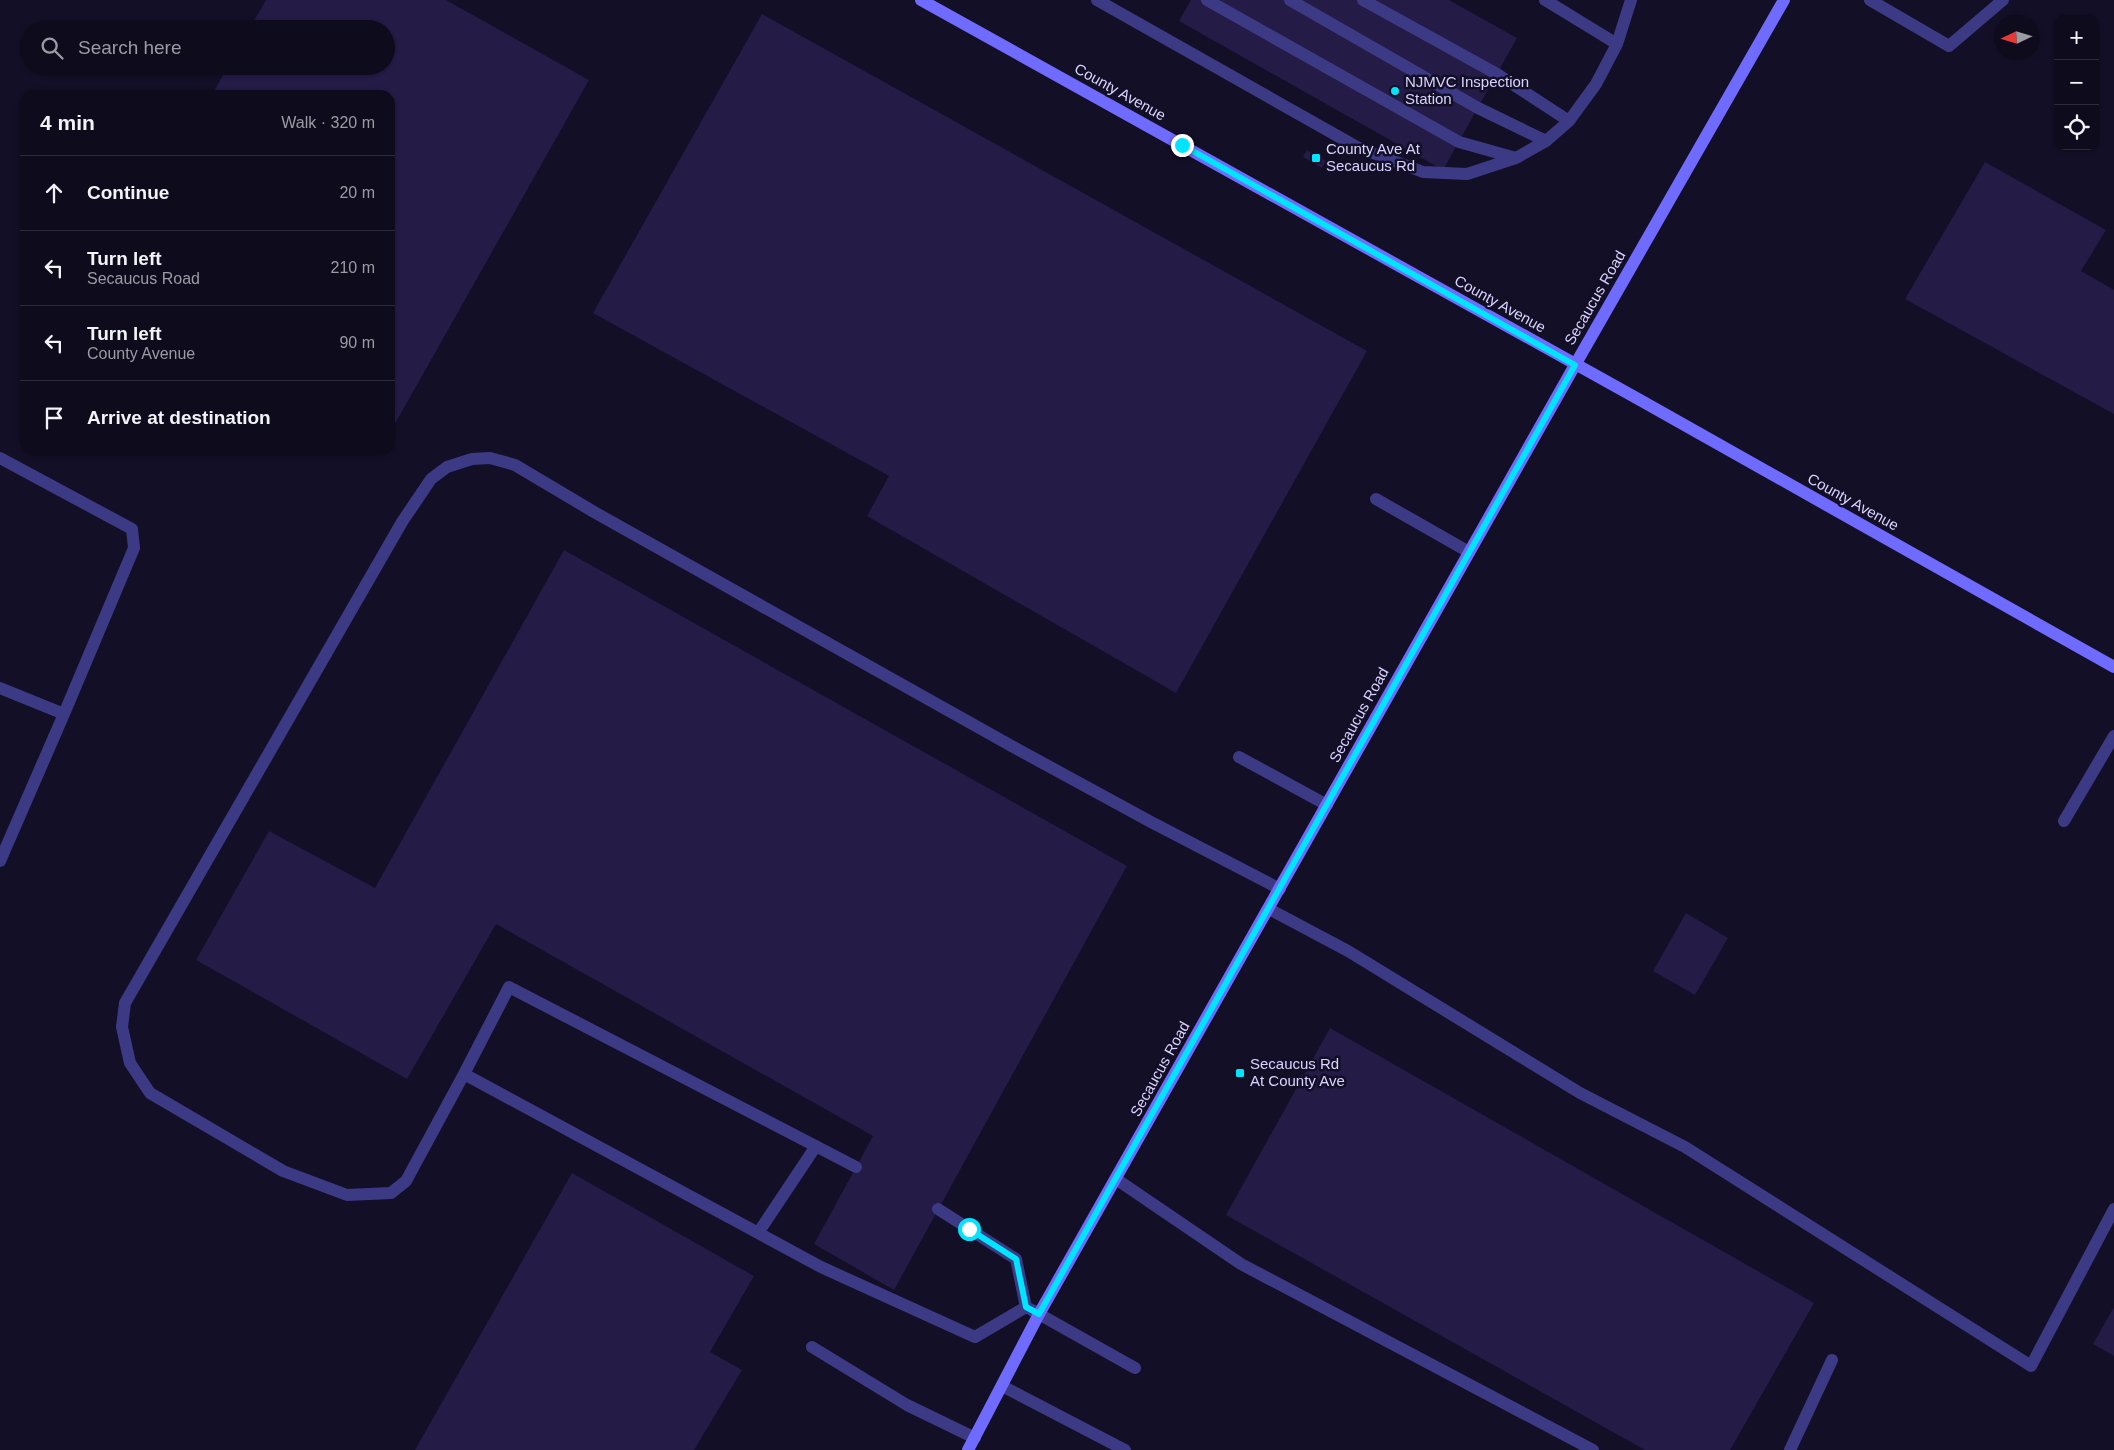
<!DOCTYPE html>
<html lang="en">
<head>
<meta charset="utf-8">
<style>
	:root { --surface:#0e0b1c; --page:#171425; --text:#f1f3f6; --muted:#9b9ba3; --line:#2e2b3b }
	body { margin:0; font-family:Helvetica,sans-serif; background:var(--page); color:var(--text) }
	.controls { position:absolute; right:15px; top:15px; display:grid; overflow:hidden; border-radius:10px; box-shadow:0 1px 4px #0004 }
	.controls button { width:45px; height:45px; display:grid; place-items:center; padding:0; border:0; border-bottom:1px solid var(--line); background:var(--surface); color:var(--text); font:25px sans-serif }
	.compass { position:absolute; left:1994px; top:15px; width:45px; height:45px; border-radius:50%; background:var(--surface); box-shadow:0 1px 4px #0004; rotate:266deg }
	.stop { position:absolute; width:15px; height:15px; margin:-11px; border:4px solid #00e5ff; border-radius:50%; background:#fff }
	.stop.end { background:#00e5ff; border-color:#fff; box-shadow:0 1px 5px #0008 }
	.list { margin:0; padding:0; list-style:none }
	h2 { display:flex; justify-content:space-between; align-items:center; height:65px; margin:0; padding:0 20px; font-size:21px }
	h2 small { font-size:16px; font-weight:400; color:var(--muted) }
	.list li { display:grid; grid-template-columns:32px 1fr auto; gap:15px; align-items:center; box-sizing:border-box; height:75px; padding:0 20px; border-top:1px solid var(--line) }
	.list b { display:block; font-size:19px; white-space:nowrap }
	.list p { margin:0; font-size:16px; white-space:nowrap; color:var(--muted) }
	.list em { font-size:16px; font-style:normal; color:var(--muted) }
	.icon { flex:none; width:28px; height:28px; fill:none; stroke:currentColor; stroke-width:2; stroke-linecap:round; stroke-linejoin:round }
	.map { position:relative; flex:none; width:2114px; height:1450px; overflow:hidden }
	.search { position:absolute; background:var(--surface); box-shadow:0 1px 4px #0004; left:20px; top:20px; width:375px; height:55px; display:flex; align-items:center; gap:12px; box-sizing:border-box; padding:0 18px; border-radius:28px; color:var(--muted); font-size:19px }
	.panel { position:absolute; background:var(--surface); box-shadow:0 1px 4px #0004; left:20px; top:90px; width:375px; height:365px; border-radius:15px }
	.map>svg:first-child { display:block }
	.building { fill:#241b47 }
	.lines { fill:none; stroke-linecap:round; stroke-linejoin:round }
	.service { stroke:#3d3a85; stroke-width:12 }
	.secondary { stroke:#6f6bff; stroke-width:12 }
	.route { stroke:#00e5ff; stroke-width:6 }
	.poi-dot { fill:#00e5ff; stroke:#130f26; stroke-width:2 }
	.labels { text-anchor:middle; stroke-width:5; stroke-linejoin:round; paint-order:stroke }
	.poi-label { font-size:15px; fill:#d9d4ff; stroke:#130f26; text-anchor:start }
	.street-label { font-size:15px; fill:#d9d4ff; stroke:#130f26 }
</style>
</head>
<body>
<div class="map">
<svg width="2114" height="1450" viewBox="0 0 2114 1450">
	<rect width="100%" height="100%" fill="#130f26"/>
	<path class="building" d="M266,0H446L589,80L392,429L390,428V95H212L228,66H386V29H249Z
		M1191,0H1449L1517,38L1443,170L1179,21Z
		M762,14L1367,351L1176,693L867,516L889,476L593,313Z
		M1307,150L1326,161L1322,168L1303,157Z
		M1985,162L2106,230L2081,271L2114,290V414L1905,299Z
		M564,550L1127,866L894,1290L814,1244L873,1136L496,924L407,1079L196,960L269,831L375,888Z
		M1686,913L1728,938L1695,995L1653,971Z
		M1330,1028L1814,1303L1730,1450H1645L1226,1215Z
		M572,1173L754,1276L710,1352L742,1370L694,1450H415Z
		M2114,1307V1356L2093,1344Z"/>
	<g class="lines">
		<path class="service" d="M1097,0L1357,147L1423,172L1467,174L1516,158L1546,141L1569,121L1596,84L1617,44L1631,0
			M1207,0L1459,142L1516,158
			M1290,0L1478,108L1546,141
			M1363,0L1497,74L1569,121
			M1545,0L1617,44
			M1870,0L1949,46L2003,0
			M0,458L132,529L134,548L64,714L0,861
			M1376,499L1469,552
			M0,688L64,714
			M1239,757L1327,805
			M2064,821L2114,736
			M1269,909L1348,951L1580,1093L1685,1147L2031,1366L2114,1209
			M464,1074L406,1181L391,1193L347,1195L283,1171L150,1093L130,1063L122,1027L125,1003L402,522L431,479L447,467L472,459L490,458L515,465L594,512L1017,749L1151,822L1280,889
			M856,1167L509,987L464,1074L821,1267L975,1337L1026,1307
			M1116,1179L1241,1264L1593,1450
			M938,1209L1016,1259L1026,1307
			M758,1233L816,1146
			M1030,1309L1135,1368
			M812,1347L907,1405L975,1438
			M1002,1386L1125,1450
			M1790,1450L1832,1360"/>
		<path class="secondary" d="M921,0L1640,400L2114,667
			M968,1450L1039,1314L1575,365L1784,0"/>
	</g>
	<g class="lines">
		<path class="route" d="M969,1229L1016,1259L1026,1307L1039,1314L1575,365L1182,145"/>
	</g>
	<g class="poi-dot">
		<circle cx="1395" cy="91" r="5"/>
		<rect x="1311" y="153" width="10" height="10" rx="2.5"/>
		<rect x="1235" y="1068" width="10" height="10" rx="2.5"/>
	</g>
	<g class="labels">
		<g class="poi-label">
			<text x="1405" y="87">NJMVC Inspection<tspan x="1405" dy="17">Station</tspan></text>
			<text x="1326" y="154">County Ave At<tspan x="1326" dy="17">Secaucus Rd</tspan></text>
			<text x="1250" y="1069">Secaucus Rd<tspan x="1250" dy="17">At County Ave</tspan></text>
		</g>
		<g class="street-label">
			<text transform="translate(1120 92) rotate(29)" y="5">County Avenue</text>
			<text transform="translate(1595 298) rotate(-60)" y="5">Secaucus Road</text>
			<text transform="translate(1500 304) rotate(29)" y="5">County Avenue</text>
			<text transform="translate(1853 502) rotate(29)" y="5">County Avenue</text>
			<text transform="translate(1359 715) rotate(-61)" y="5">Secaucus Road</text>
			<text transform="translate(1160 1069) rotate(-61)" y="5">Secaucus Road</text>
		</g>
	</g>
</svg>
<div class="controls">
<button>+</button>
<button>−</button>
<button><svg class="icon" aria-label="locate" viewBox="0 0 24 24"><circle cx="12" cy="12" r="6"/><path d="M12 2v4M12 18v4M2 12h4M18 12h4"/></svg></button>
</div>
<svg class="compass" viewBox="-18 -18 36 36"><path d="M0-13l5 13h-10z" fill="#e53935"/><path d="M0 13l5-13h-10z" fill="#9b9ba3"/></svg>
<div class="stop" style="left:969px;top:1229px"></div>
<div class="stop end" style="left:1182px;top:145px"></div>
<div class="search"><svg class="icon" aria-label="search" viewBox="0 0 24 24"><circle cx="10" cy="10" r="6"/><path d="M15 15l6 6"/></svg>Search here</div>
<section class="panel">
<h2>4 min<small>Walk · 320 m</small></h2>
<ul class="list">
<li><svg class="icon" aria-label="ahead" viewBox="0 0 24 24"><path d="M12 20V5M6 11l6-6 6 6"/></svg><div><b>Continue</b></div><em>20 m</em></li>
<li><svg class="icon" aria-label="left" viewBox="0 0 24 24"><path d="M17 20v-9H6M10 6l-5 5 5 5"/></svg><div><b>Turn left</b><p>Secaucus Road</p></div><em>210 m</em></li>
<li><svg class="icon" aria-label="left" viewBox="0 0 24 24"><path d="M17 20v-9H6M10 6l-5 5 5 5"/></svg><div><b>Turn left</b><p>County Avenue</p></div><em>90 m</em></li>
<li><svg class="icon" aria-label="arrive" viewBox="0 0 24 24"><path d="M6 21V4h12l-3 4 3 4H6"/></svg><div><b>Arrive at destination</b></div></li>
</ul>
</section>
</div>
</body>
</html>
